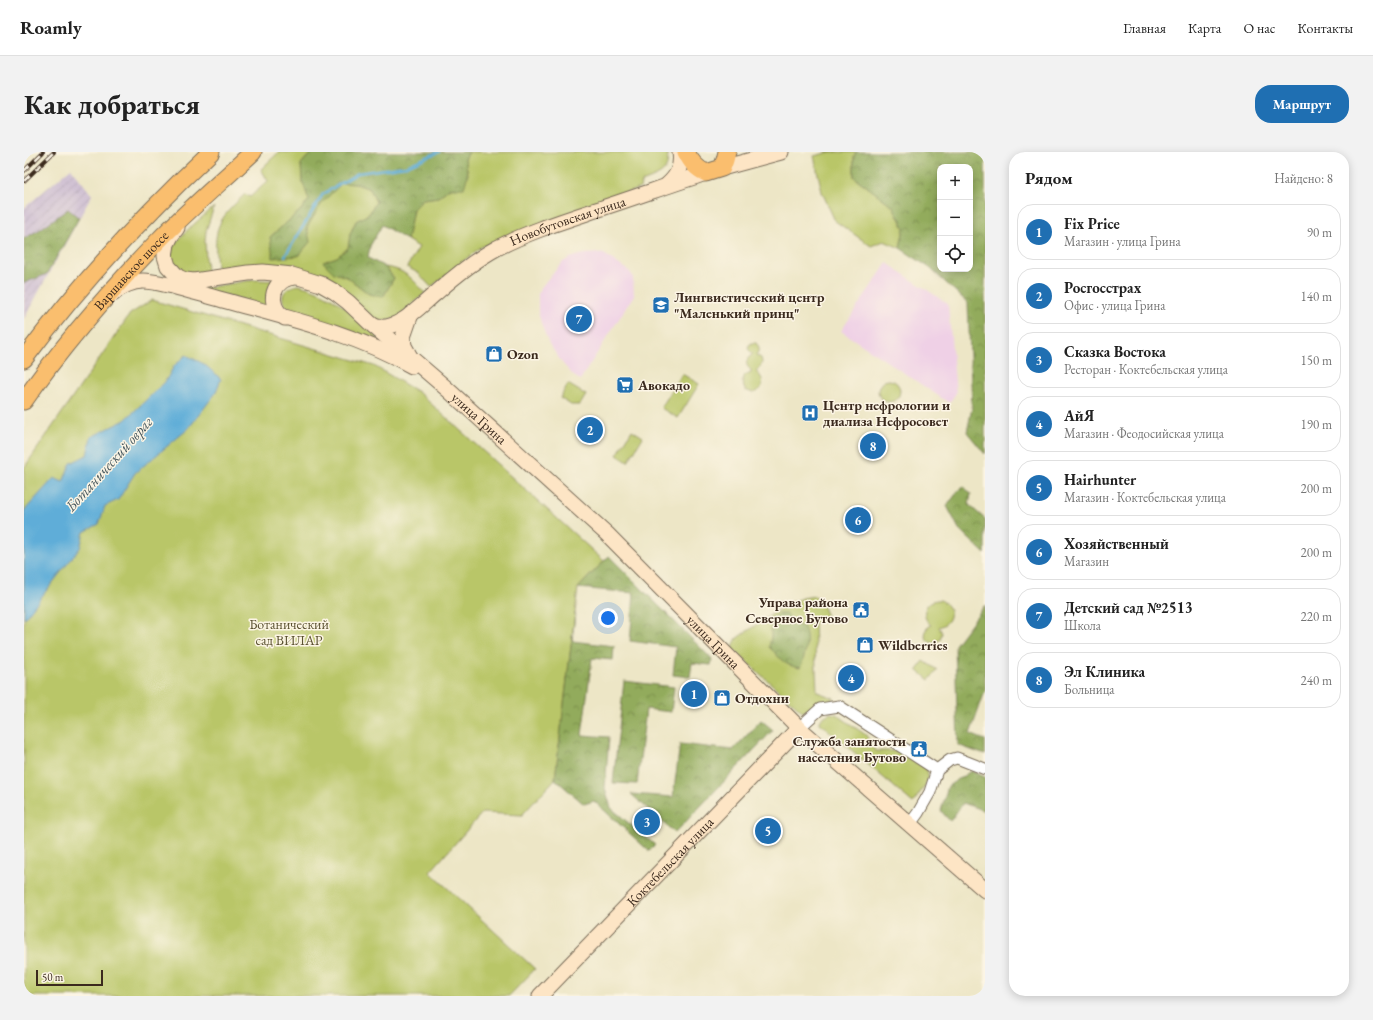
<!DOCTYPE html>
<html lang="ru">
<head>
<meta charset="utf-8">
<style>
	:root { --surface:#fff; --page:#f2f2f2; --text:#222; --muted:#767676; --line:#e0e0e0; --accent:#1f6fb2 }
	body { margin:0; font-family:"EB Garamond",serif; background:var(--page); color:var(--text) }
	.controls { position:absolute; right:12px; top:12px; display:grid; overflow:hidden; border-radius:8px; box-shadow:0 2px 10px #0003 }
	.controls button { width:36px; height:36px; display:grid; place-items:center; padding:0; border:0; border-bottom:1px solid var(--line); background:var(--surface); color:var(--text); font:20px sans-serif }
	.scale { position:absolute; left:12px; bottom:10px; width:67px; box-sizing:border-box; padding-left:4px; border:2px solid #3b2a1e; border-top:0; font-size:11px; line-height:14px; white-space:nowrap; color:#3b2a1e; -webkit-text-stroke:3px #fcf5e5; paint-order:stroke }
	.you { position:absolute; left:584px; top:466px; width:14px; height:14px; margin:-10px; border:3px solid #fff; border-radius:50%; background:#1a73e8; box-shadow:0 0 0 6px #1a73e833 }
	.badge { display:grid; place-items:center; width:26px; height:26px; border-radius:50%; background:var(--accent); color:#fff; font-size:13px; font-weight:700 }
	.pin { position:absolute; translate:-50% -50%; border:2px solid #fff; box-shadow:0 1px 4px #0006 }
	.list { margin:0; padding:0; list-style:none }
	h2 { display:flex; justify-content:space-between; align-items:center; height:52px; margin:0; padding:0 16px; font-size:17px }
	h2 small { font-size:13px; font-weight:400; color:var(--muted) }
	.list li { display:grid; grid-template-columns:26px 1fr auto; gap:12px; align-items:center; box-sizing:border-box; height:56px; margin:0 8px 8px; padding:0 8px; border:1px solid var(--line); border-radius:16px }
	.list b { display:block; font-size:15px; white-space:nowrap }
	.list p { margin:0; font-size:13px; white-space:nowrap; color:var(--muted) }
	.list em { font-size:13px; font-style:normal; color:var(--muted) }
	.icon { flex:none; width:22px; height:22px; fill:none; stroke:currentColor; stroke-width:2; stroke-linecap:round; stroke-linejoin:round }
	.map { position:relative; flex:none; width:961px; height:844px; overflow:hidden; border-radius:16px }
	header { display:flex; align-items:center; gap:24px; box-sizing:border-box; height:56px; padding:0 20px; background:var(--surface); border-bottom:1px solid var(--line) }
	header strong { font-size:19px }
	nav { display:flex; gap:22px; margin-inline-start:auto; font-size:14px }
	.intro { display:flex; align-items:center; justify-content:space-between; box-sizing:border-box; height:96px; padding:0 24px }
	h1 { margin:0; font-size:28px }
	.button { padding:10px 18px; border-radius:16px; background:var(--accent); color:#fff; font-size:14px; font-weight:700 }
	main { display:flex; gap:24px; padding:0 24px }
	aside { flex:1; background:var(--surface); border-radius:16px; box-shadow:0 2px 10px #0003 }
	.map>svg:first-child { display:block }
	.built { fill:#efd0e6 }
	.industrial { fill:url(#industrial-furrows) }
	.green { fill:#b9c668; stroke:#7a7843 }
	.forest { fill:url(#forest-crowns); stroke:#666a3d; fill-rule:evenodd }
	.water { fill:#5eadd8; stroke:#4c6c7b }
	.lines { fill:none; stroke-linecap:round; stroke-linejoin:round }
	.stream { stroke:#5eadd8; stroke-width:2.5 }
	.street-casing { stroke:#796c59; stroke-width:13 }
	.secondary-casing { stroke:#796c59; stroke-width:17 }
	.primary-casing { stroke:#796c59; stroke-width:19 }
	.street { stroke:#fff; stroke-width:11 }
	.secondary { stroke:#fde5c5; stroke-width:15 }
	.primary { stroke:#fabe6e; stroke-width:17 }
	.rail-casing { stroke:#3b2a1e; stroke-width:4 }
	.rail { stroke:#fcf5e5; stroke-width:2.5; stroke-dasharray:8; stroke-linecap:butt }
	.labels { text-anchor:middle; stroke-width:3; stroke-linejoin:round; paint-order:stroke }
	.street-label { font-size:14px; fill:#3b2a1e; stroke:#fcf5e5 }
	.poi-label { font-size:14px; font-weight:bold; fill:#3b2a1e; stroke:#fcf5e5; text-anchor:start }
	.park-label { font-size:14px; fill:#5a5130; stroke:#fcf5e5 }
	.water-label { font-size:15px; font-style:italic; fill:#47585f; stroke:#fcf5e5 }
</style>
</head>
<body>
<header>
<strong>Roamly</strong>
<nav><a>Главная</a><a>Карта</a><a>О нас</a><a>Контакты</a></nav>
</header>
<div class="intro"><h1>Как добраться</h1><a class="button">Маршрут</a></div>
<main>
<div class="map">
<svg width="961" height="844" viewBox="0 0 961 844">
	<defs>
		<pattern id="industrial-furrows" width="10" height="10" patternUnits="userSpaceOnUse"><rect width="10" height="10" fill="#cdbed2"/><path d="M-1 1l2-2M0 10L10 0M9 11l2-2" fill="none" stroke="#b1a3b4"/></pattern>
		<pattern id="forest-crowns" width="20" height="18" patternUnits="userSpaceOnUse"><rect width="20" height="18" fill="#92ab5c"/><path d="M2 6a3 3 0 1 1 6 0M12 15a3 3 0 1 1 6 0" fill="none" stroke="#788b4b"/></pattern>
	</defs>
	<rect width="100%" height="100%" fill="#fcf5e5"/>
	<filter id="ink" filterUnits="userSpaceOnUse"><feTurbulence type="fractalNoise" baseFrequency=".025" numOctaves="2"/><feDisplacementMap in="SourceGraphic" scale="8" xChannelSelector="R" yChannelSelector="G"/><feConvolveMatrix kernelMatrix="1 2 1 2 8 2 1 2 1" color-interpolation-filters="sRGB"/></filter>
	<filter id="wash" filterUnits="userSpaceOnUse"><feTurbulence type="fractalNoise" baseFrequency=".012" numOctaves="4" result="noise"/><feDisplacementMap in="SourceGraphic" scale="16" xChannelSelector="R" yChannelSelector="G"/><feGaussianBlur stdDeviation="0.9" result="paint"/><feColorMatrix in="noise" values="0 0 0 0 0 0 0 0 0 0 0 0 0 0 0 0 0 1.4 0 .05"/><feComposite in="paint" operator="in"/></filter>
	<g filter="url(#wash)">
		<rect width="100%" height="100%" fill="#ede6c6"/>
		<path class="built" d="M576,101L580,102L607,121L609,126L610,143L556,228L550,224L539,212L525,192L518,174L514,160V142L516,137L523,128L539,110L546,106L559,102Z
			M863,111L924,152L932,241L925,251L817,179Z"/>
		<path class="industrial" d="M47,16L68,43L0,167V56Z"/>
		<path class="green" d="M255,0H288L277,12L278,28L285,48L276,59L246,85L283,75L298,51L318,31L332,32L346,36L353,50L345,62L332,69L326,82L325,96L313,105L300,110L310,121L323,125L345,142L359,145L370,126L361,115C380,117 389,127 401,141L374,166L356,170L347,164L307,130L201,119L193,115C189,75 193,69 221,42L226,45L244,29L237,17Z
			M445,0H643C647,21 635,23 618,30L616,36L457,95L407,135L394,121L383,115L395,95L383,88L389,57L399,47L414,45L444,22L441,7Z
			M806,0H832L830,5V25L869,54L880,76L876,96L860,89L847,94L811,69L798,40L790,4Z
			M190,55L182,79L181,90L183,121L162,122L149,114C148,107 146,101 149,95C155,83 180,64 190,55Z
			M233,128L255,129L248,156L175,137L222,129Z
			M274,133C314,142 333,166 361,193L277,165C272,162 266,160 263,156C253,144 262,135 274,133Z
			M128,148L350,214L394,240L580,409L554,436L531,627L498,663L458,661L406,720L511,817L485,844H0V316L106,162Z
			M728,191H732L735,195V198L732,203L737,206C740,213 735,215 732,220C741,226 741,237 729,241L721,238L718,230L721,223L727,220V218C721,214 721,207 728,203V201L724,197L725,193Z
			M658,222L675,232L654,266L637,256Z
			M854 239a11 11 0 1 1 22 0a11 11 0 1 1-22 0Z
			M544,232L562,243L556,253H547L536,246Z
			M608,278L619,285L604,310L593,303Z
			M790,444L795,446L805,469L790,470L793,540L810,546L808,551L796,552L779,560L716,504L709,497L710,492L713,486L766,450L779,446Z
			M916,448C931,454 929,471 915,475L918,481L916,488L909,491L904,489L901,485L902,477L907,473C895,464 901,447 916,448Z
			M900,509L913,518L905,528L893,518Z
			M807,561L812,562L842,583L851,599H875L903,617L905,628L889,651L796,571C796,566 802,563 807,561Z"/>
		<path class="forest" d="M288,0H445L441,7L444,22L440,36H426L414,45L399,47L389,57L383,88L358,73L346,94L344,106L361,115L370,126L359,145L345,142L323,125L310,121L299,110L313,105L324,96L326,82L332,69L345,62L352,50L346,37L332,32L318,31L298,51L283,75L286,90L274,104L249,106L246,85L276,59L285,48L278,28L277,12Z
			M832,0H961V302L943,280L948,256L944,151L906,116L876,96L880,76L869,54L830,25V5ZM916,15H946V117H916Z
			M44,57L55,66L23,122L0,131V86H1L15,78Z
			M938,334L947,342L945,353L961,367V402L935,377L923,354Z
			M585,404L688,507L687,513L668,511L666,525L649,523L652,495L606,489L610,441L554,436Z
			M961,453V539L946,582L961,588V603L934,593L931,493Z
			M551,461L548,489L590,494L589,508L568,506L558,583L585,585L581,636L587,656L631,693L625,699L570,649L560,652L531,627Z
			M754,462H763L772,473L779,474C786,485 781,505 776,516C758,513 758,507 745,495L747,485V467Z
			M600,529L650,535L647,560L622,557L613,632L589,631Z
			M737,568L749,578L651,681L607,642L649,645L656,592L709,598Z
			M947,619L961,625V659L939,651L926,669L917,659L924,634Z"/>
		<path class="water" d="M162,203L180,212L197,227L191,242L164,277L111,321L94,348L81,354L75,372L60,380L56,396L0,467V359L30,326L39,330L47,311L63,303L67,285L101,268L141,230L150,214Z"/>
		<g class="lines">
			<path class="stream" d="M261,104L299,42L334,21L382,14L415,0"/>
		</g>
	</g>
	<g filter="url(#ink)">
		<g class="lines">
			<g class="street-casing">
				<path id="street" d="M775,576L796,557L815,554L913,618L926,608L933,606L961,617
					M886,672L894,661L906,640L913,618"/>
			</g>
			<g class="secondary-casing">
				<g id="secondary">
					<path d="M698,16L757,0"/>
					<path d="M643,33C654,24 658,14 656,0"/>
					<path id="s1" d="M153,76L147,84L143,92L141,104L144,114L154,125L161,128L170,129L224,121L239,120L268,123L297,132L311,140L324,150L345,170L422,236L583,382L775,576L961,738"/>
					<path d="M89,142C97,134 109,129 119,129C129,129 139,132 149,134C166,139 182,143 199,148C263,166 330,181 388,214"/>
					<path d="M261,166C241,153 248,125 273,125"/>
					<path id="s2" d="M350,174C372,182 397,153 412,141C431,124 451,108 473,96C504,80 539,69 572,58C609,46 645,33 682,21"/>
					<path d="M385,203L380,194L379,185L387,162"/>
					<path id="s3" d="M516,844L775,576"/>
				</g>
			</g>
			<g class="primary-casing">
				<g id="primary">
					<path d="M662,0C667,10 672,16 682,21L698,16L701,8L703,0"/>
					<path d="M0,207C55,133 120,63 187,0"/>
					<path id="s4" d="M0,249C39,192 86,139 134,89C164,58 197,30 229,0"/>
				</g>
			</g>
			<use href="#street" class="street"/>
			<use href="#secondary" class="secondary"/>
			<use href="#primary" class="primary"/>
			<g class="rail-casing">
				<path id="rail" d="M0,5L5,0
					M0,19L19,0
					M0,29L30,0"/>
			</g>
			<use href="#rail" class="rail"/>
		</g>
	</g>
	<defs>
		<g id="school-square" transform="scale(0.9)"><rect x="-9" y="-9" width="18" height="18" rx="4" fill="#1f6fb2" stroke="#fcf5e5"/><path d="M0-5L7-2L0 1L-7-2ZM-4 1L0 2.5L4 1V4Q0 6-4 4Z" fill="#fff"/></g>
		<g id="shop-square" transform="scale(0.9)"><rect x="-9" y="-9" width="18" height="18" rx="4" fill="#1f6fb2" stroke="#fcf5e5"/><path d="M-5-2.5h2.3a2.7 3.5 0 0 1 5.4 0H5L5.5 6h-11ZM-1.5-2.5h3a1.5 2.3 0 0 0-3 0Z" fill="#fff"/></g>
		<g id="supermarket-square" transform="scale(0.9)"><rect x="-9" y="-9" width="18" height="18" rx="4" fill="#1f6fb2" stroke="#fcf5e5"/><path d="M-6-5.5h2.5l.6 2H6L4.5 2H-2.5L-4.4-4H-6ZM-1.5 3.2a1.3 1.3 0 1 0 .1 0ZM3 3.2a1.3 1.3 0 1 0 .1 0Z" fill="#fff"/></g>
		<g id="hospital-square" transform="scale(0.9)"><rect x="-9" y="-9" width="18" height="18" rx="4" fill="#1f6fb2" stroke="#fcf5e5"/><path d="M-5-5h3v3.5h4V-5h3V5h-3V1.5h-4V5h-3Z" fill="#fff"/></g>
		<g id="civic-square" transform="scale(0.9)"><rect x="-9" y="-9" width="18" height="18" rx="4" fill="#1f6fb2" stroke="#fcf5e5"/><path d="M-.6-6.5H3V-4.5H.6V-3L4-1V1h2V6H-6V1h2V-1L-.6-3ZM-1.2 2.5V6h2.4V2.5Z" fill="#fff"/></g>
	</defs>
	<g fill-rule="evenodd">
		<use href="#school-square" x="637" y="153"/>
		<use href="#shop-square" x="470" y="202"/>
		<use href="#supermarket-square" x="601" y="233"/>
		<use href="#hospital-square" x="786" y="261"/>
		<use href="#civic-square" x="837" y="458"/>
		<use href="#shop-square" x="841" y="493"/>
		<use href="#shop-square" x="698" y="546"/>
		<use href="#civic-square" x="895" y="597"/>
	</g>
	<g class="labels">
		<g class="street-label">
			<text dy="5" stroke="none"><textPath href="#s2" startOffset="225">Новобутовская улица</textPath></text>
			<text dy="5" stroke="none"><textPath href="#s4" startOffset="169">Варшавское шоссе</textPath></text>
			<text dy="5" stroke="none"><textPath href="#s1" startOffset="410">улица Грина</textPath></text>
			<text dy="5" stroke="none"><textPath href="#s1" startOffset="734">улица Грина</textPath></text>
			<text dy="5" stroke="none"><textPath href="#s3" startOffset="187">Коктебельская улица</textPath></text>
		</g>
		<g class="poi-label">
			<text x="650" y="150">Лингвистический центр<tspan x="650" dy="16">"Маленький принц"</tspan></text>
			<text x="483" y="207">Ozon</text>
			<text x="614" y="238">Авокадо</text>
			<text x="799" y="258">Центр нефрологии и<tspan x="799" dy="16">диализа Нефросовет</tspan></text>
			<text x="824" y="455" text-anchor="end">Управа района<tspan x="824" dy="16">Северное Бутово</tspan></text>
			<text x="854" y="498">Wildberries</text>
			<text x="711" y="551">Отдохни</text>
			<text x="882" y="594" text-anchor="end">Служба занятости<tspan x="882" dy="16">населения Бутово</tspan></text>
		</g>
		<g class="park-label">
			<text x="265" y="477">Ботанический<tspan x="265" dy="16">сад ВИЛАР</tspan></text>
		</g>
		<g class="water-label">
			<text transform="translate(85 312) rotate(-48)" y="5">Ботанический овраг</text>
		</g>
	</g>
</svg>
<div class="controls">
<button>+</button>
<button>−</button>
<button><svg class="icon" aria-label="locate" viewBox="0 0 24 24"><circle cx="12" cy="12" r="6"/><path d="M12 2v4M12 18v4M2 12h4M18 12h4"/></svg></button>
</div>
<div class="scale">50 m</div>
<div class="you"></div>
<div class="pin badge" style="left:670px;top:542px">1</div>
<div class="pin badge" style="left:566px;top:278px">2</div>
<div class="pin badge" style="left:623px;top:670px">3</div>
<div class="pin badge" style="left:827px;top:526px">4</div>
<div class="pin badge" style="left:744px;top:679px">5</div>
<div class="pin badge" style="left:834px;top:368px">6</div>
<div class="pin badge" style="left:555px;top:167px">7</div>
<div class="pin badge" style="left:849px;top:294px">8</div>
</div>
<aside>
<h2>Рядом<small>Найдено: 8</small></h2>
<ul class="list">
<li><span class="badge">1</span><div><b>Fix Price</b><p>Магазин · улица Грина</p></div><em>90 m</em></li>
<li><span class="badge">2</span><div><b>Росгосстрах</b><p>Офис · улица Грина</p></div><em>140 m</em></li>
<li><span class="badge">3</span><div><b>Сказка Востока</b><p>Ресторан · Коктебельская улица</p></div><em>150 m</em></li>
<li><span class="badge">4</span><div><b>АйЯ</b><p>Магазин · Феодосийская улица</p></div><em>190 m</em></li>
<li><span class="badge">5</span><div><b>Hairhunter</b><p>Магазин · Коктебельская улица</p></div><em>200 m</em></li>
<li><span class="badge">6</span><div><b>Хозяйственный</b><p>Магазин</p></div><em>200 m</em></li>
<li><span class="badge">7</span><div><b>Детский сад №2513</b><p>Школа</p></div><em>220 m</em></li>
<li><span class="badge">8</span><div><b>Эл Клиника</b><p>Больница</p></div><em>240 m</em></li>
</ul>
</aside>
</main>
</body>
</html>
